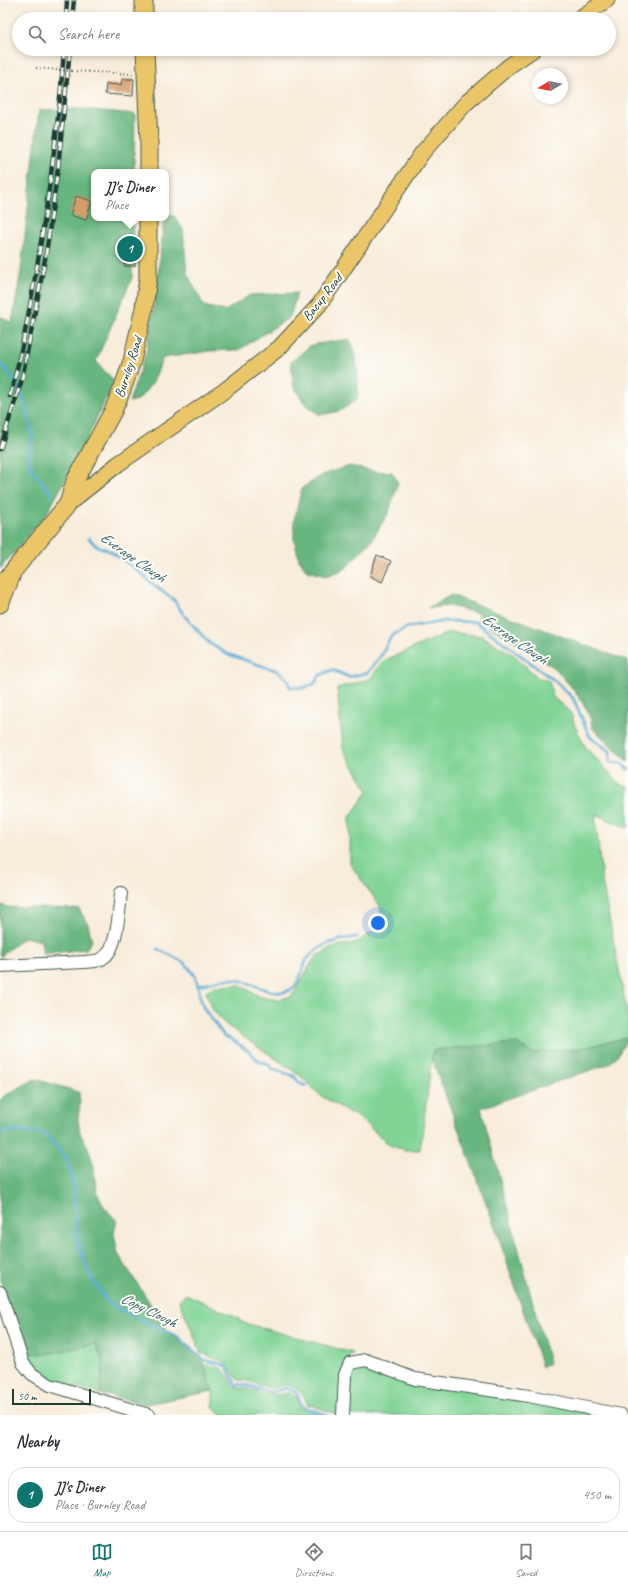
<!DOCTYPE html>
<html lang="en">
<head>
<meta charset="utf-8">
<style>
	:root { --surface:#fff; --page:#f7f7f7; --text:#2b2b33; --muted:#7c7c81; --line:#e1e1e2; --accent:#0f766e }
	body { margin:0; font-family:Caveat,sans-serif; background:var(--page); color:var(--text) }
	.compass { position:absolute; left:532px; top:68px; width:36px; height:36px; border-radius:50%; background:var(--surface); box-shadow:0 2px 6px #0003; rotate:260deg }
	.scale { position:absolute; left:12px; bottom:10px; width:79px; box-sizing:border-box; padding-left:4px; border:2px solid #1f3d34; border-top:0; font-size:11px; line-height:14px; white-space:nowrap; color:#1f3d34; -webkit-text-stroke:3px #fdfcf7; paint-order:stroke }
	.you { position:absolute; left:378px; top:923px; width:14px; height:14px; margin:-10px; border:3px solid #fff; border-radius:50%; background:#1a73e8; box-shadow:0 0 0 6px #1a73e833 }
	.badge { display:grid; place-items:center; width:26px; height:26px; border-radius:50%; background:var(--accent); color:#fff; font-size:13px; font-weight:700 }
	.pin { position:absolute; translate:-50% -50%; border:2px solid #fff; box-shadow:0 1px 4px #0006 }
	.popup { position:absolute; left:91px; top:169px; width:78px; height:52px; box-sizing:border-box; display:grid; place-content:center; border-radius:8px; background:var(--surface); filter:drop-shadow(0 1px 3px #0005); font-size:13px; white-space:nowrap; color:var(--muted) }
	.popup b { font-size:15px; color:var(--text) }
	.popup::after { content:''; position:absolute; left:50%; top:100%; margin-left:-8px; border:8px solid transparent; border-top-color:var(--surface) }
	.list { margin:0; padding:0; list-style:none }
	h2 { display:flex; justify-content:space-between; align-items:center; height:52px; margin:0; padding:0 16px; font-size:17px }
	h2 small { font-size:13px; font-weight:400; color:var(--muted) }
	.list li { display:grid; grid-template-columns:26px 1fr auto; gap:12px; align-items:center; box-sizing:border-box; height:56px; margin:0 8px 8px; padding:0 8px; border:1px solid var(--line); border-radius:16px }
	.list b { display:block; font-size:15px; white-space:nowrap }
	.list p { margin:0; font-size:13px; white-space:nowrap; color:var(--muted) }
	.list em { font-size:13px; font-style:normal; color:var(--muted) }
	.icon { flex:none; width:22px; height:22px; fill:none; stroke:currentColor; stroke-width:2; stroke-linecap:round; stroke-linejoin:round }
	.map { position:relative; flex:none; width:628px; height:1415px; overflow:hidden }
	.search { position:absolute; background:var(--surface); box-shadow:0 2px 6px #0003; left:12px; right:12px; top:12px; height:44px; display:flex; align-items:center; gap:10px; box-sizing:border-box; padding:0 14px; border-radius:22px; color:var(--muted); font-size:15px }
	.sheet { height:116px; background:var(--surface) }
	nav { display:flex; justify-content:space-around; align-items:center; box-sizing:border-box; height:56px; border-top:1px solid var(--line); background:var(--surface); font-size:11px; color:var(--muted) }
	nav a { display:grid; justify-items:center; gap:2px }
	nav .on { color:var(--accent) }
	.map>svg:first-child { display:block }
	.green { fill:#81d496; stroke:#508865 }
	.forest { fill:#68b67f; stroke:#447a5a }
	.lines { fill:none; stroke-linecap:round; stroke-linejoin:round }
	.stream { stroke:#5aacd5; stroke-width:3 }
	.building { fill:#d49d6b }
	.minor-casing { stroke:#40574d; stroke-width:14 }
	.major-casing { stroke:#40574d; stroke-width:17 }
	.highway-casing { stroke:#40574d; stroke-width:19 }
	.path { stroke:#40574d; stroke-width:2; stroke-dasharray:1 3; stroke-linecap:butt }
	.minor { stroke:#fff; stroke-width:12 }
	.major { stroke:#ebc669; stroke-width:15 }
	.highway { stroke:#ebc669; stroke-width:17 }
	.rail-casing { stroke:#1f3d34; stroke-width:4.5 }
	.rail { stroke:#fdfcf7; stroke-width:3; stroke-dasharray:9; stroke-linecap:butt }
	.path-bridge { stroke:#40574d; stroke-width:2; stroke-dasharray:1 3; stroke-linecap:butt }
	.labels { text-anchor:middle; stroke-width:4; stroke-linejoin:round; paint-order:stroke }
	.street-label { font-size:14px; fill:#1f3d34; stroke:#fdfcf7 }
	.water-label { font-size:15px; font-style:italic; fill:#315e64; stroke:#fdfcf7 }
</style>
</head>
<body>
<div class="map">
<svg width="628" height="1415" viewBox="0 0 628 1415">
	<rect width="100%" height="100%" fill="#fdfcf7"/>
	<filter id="ink" filterUnits="userSpaceOnUse"><feTurbulence type="fractalNoise" baseFrequency=".025" numOctaves="2"/><feDisplacementMap in="SourceGraphic" scale="8" xChannelSelector="R" yChannelSelector="G"/><feConvolveMatrix kernelMatrix="1 2 1 2 8 2 1 2 1" color-interpolation-filters="sRGB"/></filter>
	<filter id="wash" filterUnits="userSpaceOnUse"><feTurbulence type="fractalNoise" baseFrequency=".012" numOctaves="4" result="noise"/><feDisplacementMap in="SourceGraphic" scale="16" xChannelSelector="R" yChannelSelector="G"/><feGaussianBlur stdDeviation="0.9" result="paint"/><feColorMatrix in="noise" values="0 0 0 0 0 0 0 0 0 0 0 0 0 0 0 0 0 1.4 0 .05"/><feComposite in="paint" operator="in"/></filter>
	<g filter="url(#wash)">
		<rect width="100%" height="100%" fill="#f8ecda"/>
		<path class="green" d="M450,632L482,636L514,655L537,677L549,681L553,697L571,713L575,726L586,748L621,785L628,786V828L595,814L602,881L628,1017V1037L582,1048L532,1053L517,1043L433,1050L420,1150H405L391,1146L359,1118L321,1096L298,1074L225,1024L213,1010L206,992L214,986L239,985L261,997L278,1000L292,996L315,957L335,946L356,943L383,925L380,906L350,864V817L368,791L343,749L337,688L370,679L383,661Z
			M186,1294L238,1318L241,1322L353,1353L347,1361L340,1415L307,1404C305,1395 295,1384 284,1385C280,1385 276,1389 272,1388C260,1387 250,1380 238,1380L225,1362L201,1353L179,1300Z
			M96,1344L103,1363L100,1394L50,1381L34,1371L24,1353L47,1354Z
			M359,1364L571,1409L600,1415H348L350,1370Z
			M204,1365C227,1368 223,1368 235,1388C245,1386 261,1395 273,1395C278,1395 284,1393 289,1392L297,1398L299,1408L320,1415H220L213,1407V1391Z"/>
		<path class="forest" d="M82,109L135,114L134,172H94V218H133L132,278L96,361L114,381L79,456L47,513L0,569V316L12,323L21,270L39,110Z
			M166,215L174,216L183,229L187,273L204,306L225,311L250,295L297,293L290,317L239,350L210,351L163,358L153,382L138,400L129,402L146,353L156,293L164,218H166Z
			M349,339C359,352 358,382 358,399L340,411L320,415L305,404L293,385L291,362L311,345Z
			M350,466L371,471L392,472L398,483L389,512L372,540L345,569L326,576L307,571L299,559L294,539V520L302,488L324,474Z
			M451,595L628,661V761L593,729L588,711L573,689L556,669L526,648L490,627L477,613L449,606L428,608Z
			M0,905L9,907L79,909L88,924L92,941L86,949L43,954L41,941L24,937L0,957Z
			M628,1037L618,1055L609,1064L481,1108L549,1363L542,1367L495,1227L432,1059L433,1050L517,1043L532,1053L582,1048Z
			M35,1079L79,1092L80,1104L78,1119L80,1133L88,1147L94,1167L95,1180L98,1195L105,1208L117,1221L114,1233L118,1254L170,1334L201,1357L213,1391L146,1404L100,1394L103,1363L96,1344L47,1354L24,1353L0,1280V1100L4,1096Z"/>
		<g class="lines">
			<path class="stream" d="M0,363L7,370L25,400L32,439L29,460L33,471L52,495
				M89,538L95,545L110,551L136,569L156,587L174,600L184,615L209,643L227,654L278,671L288,680L290,687L303,688L314,684L320,675L332,670L349,677L367,673L381,656L391,636L408,627L445,621L476,622L555,681L573,698L590,737L610,751V762L621,763L628,769
				M158,949L185,963L195,976L198,985L200,997L204,1009L224,1036L233,1040L248,1051L259,1061L268,1064L273,1069L294,1076L299,1083L306,1086
				M198,985C209,983 221,978 232,979C249,980 271,997 288,991C302,986 300,968 308,958C322,942 338,940 357,937
				M2,1132L19,1131L45,1134L66,1157L74,1186L76,1236L88,1272L107,1302L138,1319L177,1336L204,1360L222,1364L227,1367L236,1385C245,1382 261,1392 272,1392C278,1392 283,1386 290,1389C298,1391 300,1399 301,1406L327,1415"/>
		</g>
		<g id="blocks">
			<path class="building" d="M122,79H134L133,96L105,94L106,84L121,85Z
				M76,196L92,201L86,220L70,215Z
				M125,239H135V266H124Z
				M377,555L391,561L382,582L370,576Z"/>
		</g>
	</g>
	<g filter="url(#ink)">
		<use href="#blocks" fill-opacity="0" stroke="#40574d" stroke-width="1"/>
		<g class="lines">
			<g class="minor-casing">
				<path id="minor" d="M0,966L85,962C91,961 98,962 103,958C118,949 119,909 121,893
					M0,1292L23,1363L32,1374L50,1385L149,1415
					M343,1415L345,1375L350,1363L366,1360L415,1379L529,1396L621,1415"/>
			</g>
			<g class="major-casing">
				<path id="major" d="M578,19L607,0
					M68,504L118,464L224,391L279,348L319,305L422,153L466,103L509,66L534,49"/>
			</g>
			<g class="highway-casing">
				<path id="highway" d="M144,0V19
					M145,49L149,142V172
					M0,587L68,504L75,481L113,411L123,387L132,361L144,308L148,278V218
					M0,604L11,577"/>
			</g>
			<path class="path" d="M36,68L59,70
				M72,71L133,74"/>
			<use href="#minor" class="minor"/>
			<use href="#major" class="major"/>
			<use href="#highway" class="highway"/>
			<g class="rail-casing">
				<path id="rail" d="M66,19L67,0
					M72,19L74,0
					M10,396C21,357 28,318 35,278C48,202 59,126 64,49
					M0,449L22,379L46,254L58,168L70,49"/>
			</g>
			<use href="#rail" class="rail"/>
			<path class="path-bridge" d="M59,70L72,71"/>
		</g>
	</g>
	<g class="labels">
		<g class="street-label">
			<text transform="translate(322 297) rotate(-52)" y="5">Bacup Road</text>
			<text transform="translate(128 367) rotate(-72)" y="5">Burnley Road</text>
		</g>
		<g class="water-label">
			<text transform="translate(133 557) rotate(35)" y="5">Everage Clough</text>
			<text transform="translate(515 639) rotate(35)" y="5">Everage Clough</text>
			<text transform="translate(149 1310) rotate(26)" y="5">Copy Clough</text>
		</g>
	</g>
</svg>
<svg class="compass" viewBox="-18 -18 36 36"><path d="M0-13l5 13h-10z" fill="#e53935"/><path d="M0 13l5-13h-10z" fill="#7c7c81"/></svg>
<div class="scale">50 m</div>
<div class="you"></div>
<div class="pin badge" style="left:130px;top:249px">1</div>
<div class="popup"><b>JJ's Diner</b>Place</div>
<div class="search"><svg class="icon" aria-label="search" viewBox="0 0 24 24"><circle cx="10" cy="10" r="6"/><path d="M15 15l6 6"/></svg>Search here</div>
</div>
<section class="sheet">
<h2>Nearby<small></small></h2>
<ul class="list">
<li><span class="badge">1</span><div><b>JJ's Diner</b><p>Place · Burnley Road</p></div><em>450 m</em></li>
</ul>
</section>
<nav>
<a class="on"><svg class="icon" aria-label="map" viewBox="0 0 24 24"><path d="M3 6l6-2 6 2 6-2v14l-6 2-6-2-6 2zM9 4v14M15 6v14"/></svg>Map</a>
<a><svg class="icon" aria-label="directions" viewBox="0 0 24 24"><path d="M12 3l9 9-9 9-9-9zM9 14v-3h6M13 9l2 2-2 2"/></svg>Directions</a>
<a><svg class="icon" aria-label="saved" viewBox="0 0 24 24"><path d="M7 4h10v16l-5-4-5 4z"/></svg>Saved</a>
</nav>
</body>
</html>
